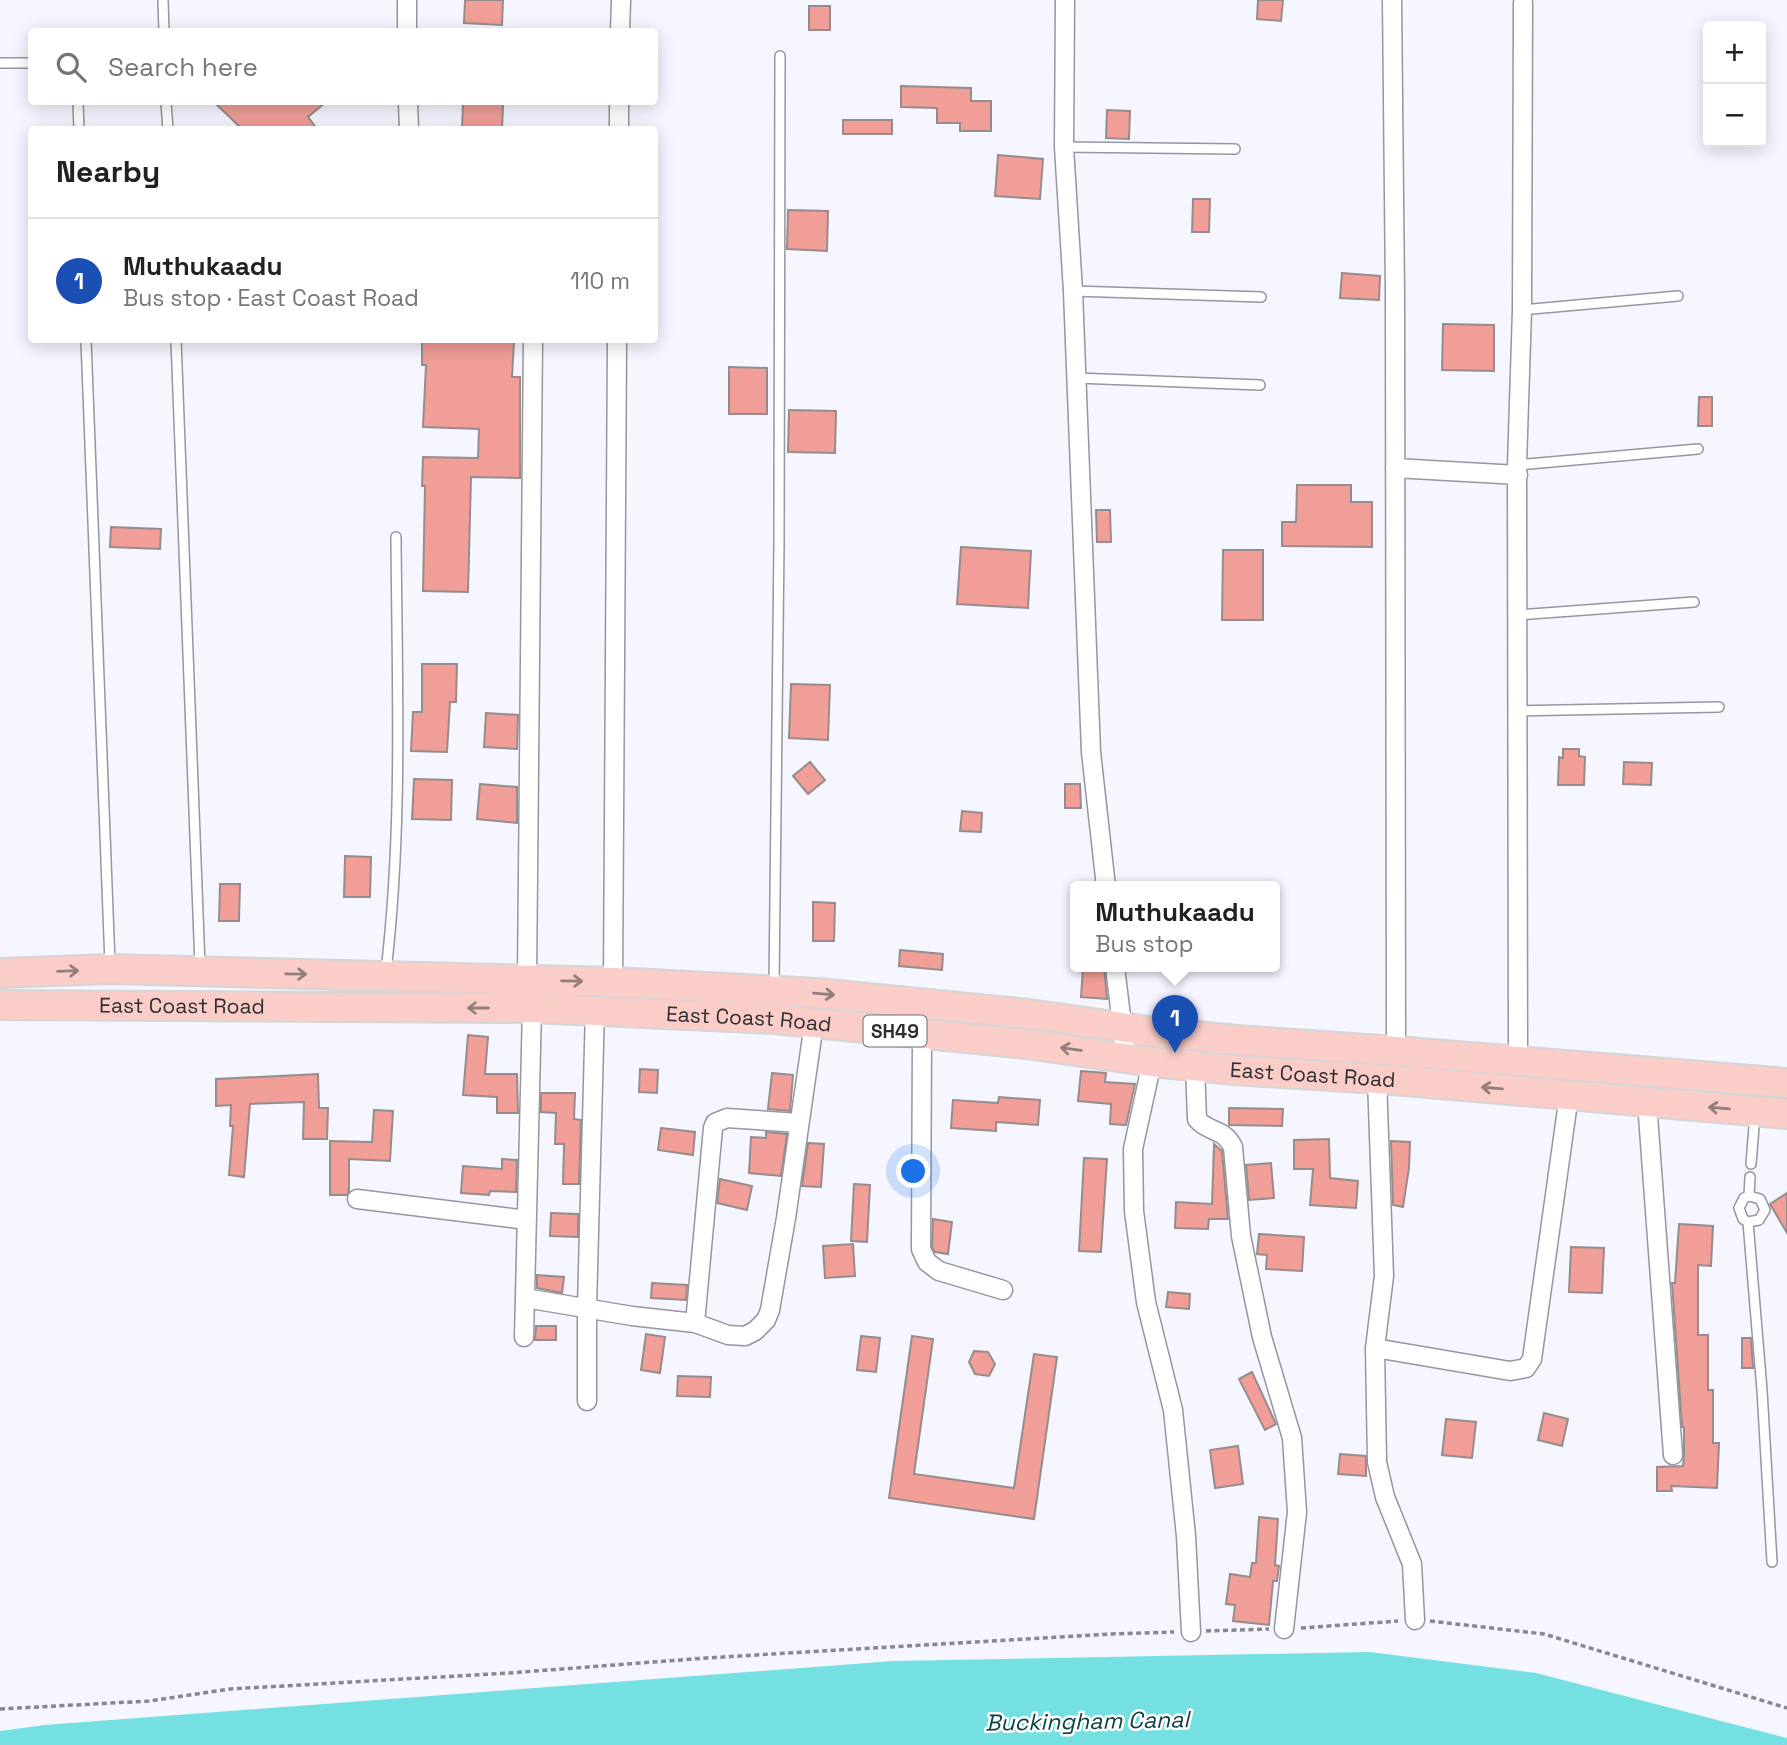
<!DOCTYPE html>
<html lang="en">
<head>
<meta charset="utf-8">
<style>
	:root { --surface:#fff; --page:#f2f2f2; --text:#202124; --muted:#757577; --line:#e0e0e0; --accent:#b43f98 }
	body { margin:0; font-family:"Space Grotesk",sans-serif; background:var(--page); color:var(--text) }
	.controls { position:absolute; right:21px; top:21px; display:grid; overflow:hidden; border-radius:7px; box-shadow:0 4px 18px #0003 }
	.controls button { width:63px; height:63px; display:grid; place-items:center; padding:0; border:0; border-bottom:2px solid var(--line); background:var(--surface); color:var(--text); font:35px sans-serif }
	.you { position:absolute; left:914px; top:1172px; width:24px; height:24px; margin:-18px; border:5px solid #fff; border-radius:50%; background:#1a73e8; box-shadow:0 0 0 10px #1a73e833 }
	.badge { display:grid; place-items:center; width:46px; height:46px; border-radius:50%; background:var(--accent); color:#fff; font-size:23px; font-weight:700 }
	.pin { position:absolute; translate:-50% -58px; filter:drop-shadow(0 2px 4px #0008) }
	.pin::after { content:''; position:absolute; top:37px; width:24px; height:21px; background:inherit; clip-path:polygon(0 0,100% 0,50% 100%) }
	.popup { position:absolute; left:1070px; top:881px; width:210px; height:91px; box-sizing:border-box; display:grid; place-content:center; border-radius:7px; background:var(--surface); filter:drop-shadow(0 2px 5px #0005); font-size:23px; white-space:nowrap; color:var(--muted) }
	.popup b { font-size:26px; color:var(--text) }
	.popup::after { content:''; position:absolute; left:50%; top:100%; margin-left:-14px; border:14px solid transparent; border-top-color:var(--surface) }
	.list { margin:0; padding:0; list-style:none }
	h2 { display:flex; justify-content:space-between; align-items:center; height:91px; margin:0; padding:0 28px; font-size:30px }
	h2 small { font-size:23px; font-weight:400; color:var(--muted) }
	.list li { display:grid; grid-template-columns:46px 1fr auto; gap:21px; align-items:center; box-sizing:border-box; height:126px; padding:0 28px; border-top:2px solid var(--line) }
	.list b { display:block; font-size:26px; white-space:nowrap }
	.list p { margin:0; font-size:23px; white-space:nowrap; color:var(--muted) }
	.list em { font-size:23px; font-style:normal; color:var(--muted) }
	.icon { flex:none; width:38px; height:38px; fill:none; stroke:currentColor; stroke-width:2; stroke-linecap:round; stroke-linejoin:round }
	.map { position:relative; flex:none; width:1787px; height:1745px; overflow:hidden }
	.search { position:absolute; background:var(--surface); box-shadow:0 4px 18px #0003; left:28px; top:28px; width:630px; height:77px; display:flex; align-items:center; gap:18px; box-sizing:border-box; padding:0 24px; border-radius:7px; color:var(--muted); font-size:26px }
	.panel { position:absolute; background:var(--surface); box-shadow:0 4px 18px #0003; left:28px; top:126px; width:630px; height:217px; border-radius:7px }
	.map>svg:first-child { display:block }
	.water { fill:#75e0e2 }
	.building { fill:#f09e97; stroke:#968c8b; stroke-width:2 }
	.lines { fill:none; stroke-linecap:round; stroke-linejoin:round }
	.lane-casing { stroke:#95969e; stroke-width:12 }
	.street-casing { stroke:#95969e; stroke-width:21 }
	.primary-casing { stroke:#d5d5d6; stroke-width:32 }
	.path { stroke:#87888e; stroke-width:3.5; stroke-dasharray:5 3.5; stroke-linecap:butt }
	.lane { stroke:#fff; stroke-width:9 }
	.street { stroke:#fff; stroke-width:18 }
	.primary { stroke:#fbcdc8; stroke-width:28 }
	.oneway { stroke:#947e7c }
	.labels { text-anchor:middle; stroke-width:5; stroke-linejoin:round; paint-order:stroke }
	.shield { fill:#fff; stroke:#6c6d6f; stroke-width:2 }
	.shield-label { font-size:19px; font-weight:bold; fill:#2d2e31 }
	.street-label { font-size:21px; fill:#2d2e31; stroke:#fff }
	.water-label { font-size:23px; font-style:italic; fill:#0f4243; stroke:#fff }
</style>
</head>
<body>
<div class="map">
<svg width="1787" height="1745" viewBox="0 0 1787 1745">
	<rect width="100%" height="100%" fill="#f5f6ff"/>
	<path class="water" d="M1370,1652L1536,1673L1787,1738V1745H0V1731L45,1725L893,1661Z"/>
	<path class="building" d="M465,0H503L502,25L464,23Z
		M1258,0H1283L1281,21L1257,19Z
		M809,6H830V30H809Z
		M901,86L971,88V101H991V131H960V123H937V108L901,107Z
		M214,102H326L308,117L318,130H243Z
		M463,103L503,104L502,130L462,129Z
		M1107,110L1130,111L1129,139L1106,138Z
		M843,120H892V134H843Z
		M998,155L1043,159L1040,199L995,196Z
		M1193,199H1210L1209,232H1192Z
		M788,210L828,211L827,251L787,249Z
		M1342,273L1380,276L1379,300L1340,298Z
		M1443,324L1494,325V371L1442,370Z
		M422,340L514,341L512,377H520V478L471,477L468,592L423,591L425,486H422L423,457L478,458L479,429L423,427L426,365H422Z
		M729,367L767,368V414H729Z
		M1699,397H1712V426H1698Z
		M789,410L836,411L835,453L788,452Z
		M1297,485H1351V502H1372V547L1282,546V522H1296Z
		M1096,510H1110L1111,542H1097Z
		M111,527L161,529L160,549L110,547Z
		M961,547L1031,551L1028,608L957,604Z
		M1223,550H1263V620H1222Z
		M422,664H457L456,702H450L447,752L411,751L413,712H422Z
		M791,684L830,685L828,740L789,738Z
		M486,713L518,715L517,749L484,747Z
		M1563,749H1579V756L1585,757L1584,785H1558L1559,757L1563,758Z
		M810,762L825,780L808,794L793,776Z
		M1624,762L1652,763L1651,785L1623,784Z
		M414,779L452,780L451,820L412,819Z
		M480,784L517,787V823L477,819Z
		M1065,784H1080L1081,808H1065Z
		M962,811L982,813L981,832L960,831Z
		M345,856L371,857L370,897H344Z
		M220,884H240L239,921H219Z
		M813,902L835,903L834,941H813Z
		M900,950L943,954L942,970L899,966Z
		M1083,967H1104L1107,999L1081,997Z
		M468,1035L488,1037L485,1074H517L518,1113H497V1097L463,1095Z
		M640,1069L658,1070L657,1093L639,1092Z
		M1081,1071L1106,1073L1105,1082L1135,1084L1126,1125L1110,1124L1111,1104L1078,1101Z
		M772,1073L793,1075L790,1111L768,1109Z
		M318,1074L319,1108H328L327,1139H303L304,1102L250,1104L244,1177L229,1175L233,1126H230L231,1105L216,1106V1079Z
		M541,1093H575L574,1119L581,1120L579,1184H563L564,1144H555L556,1113L541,1112Z
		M999,1097L1040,1100L1038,1125L996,1122V1131L951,1128L953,1100L998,1103Z
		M1229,1108L1283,1109L1282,1126L1229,1125Z
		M374,1110L393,1111L390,1161L349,1159V1191L347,1195H330V1141L372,1142Z
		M661,1128L695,1132L693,1155L658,1150Z
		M766,1132L787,1134L781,1176L749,1173L751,1137L766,1138Z
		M1329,1139L1330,1178L1358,1181L1356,1208L1310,1205L1313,1169H1294V1140Z
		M1391,1141L1410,1142L1409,1168L1403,1207L1393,1205Z
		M808,1143L824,1144L821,1187L802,1186Z
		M1214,1144L1222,1151L1228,1219H1209L1208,1229L1175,1228L1176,1202L1212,1204Z
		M1084,1158L1107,1159L1101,1252L1079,1251Z
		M502,1159L517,1160L516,1192L490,1191L489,1195L461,1193L463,1166L502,1169Z
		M1271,1163L1274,1198L1249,1200L1246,1165Z
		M720,1179L752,1186L747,1210L717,1203Z
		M854,1184L870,1185L867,1242L851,1241Z
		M1787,1193V1233L1770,1204Z
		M551,1213L578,1214V1237L550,1236Z
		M933,1219L952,1222L948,1254L935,1252L932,1247Z
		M1679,1224L1713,1226L1711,1266L1698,1265V1335H1708V1390H1713V1443H1719L1717,1488L1671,1486L1672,1491H1657V1467L1683,1466L1684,1455V1427H1682L1672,1283H1675Z
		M1259,1234L1304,1237L1302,1271L1266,1269L1267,1255L1257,1254Z
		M853,1244L855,1276L825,1278L823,1246Z
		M1571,1247L1604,1248L1602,1293L1569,1292Z
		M537,1275L564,1277L562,1293L537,1288Z
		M652,1283L687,1285L686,1300L651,1298Z
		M1168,1292L1190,1294L1189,1309L1166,1307Z
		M536,1326H556V1340H535Z
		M646,1334L665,1337L660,1373L641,1370Z
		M861,1336L880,1338L876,1372L857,1370Z
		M912,1336L933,1339L914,1474L1014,1488L1034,1354L1057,1357L1034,1519L889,1498Z
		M1742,1338H1751L1753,1368H1742Z
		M974,1351L988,1352L995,1364L989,1376L975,1374L969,1362Z
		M1252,1372L1276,1424L1265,1430L1239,1379Z
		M678,1376L711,1377L710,1397L677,1396Z
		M1544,1413L1568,1419L1562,1446L1538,1440Z
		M1446,1419L1476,1422L1472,1458L1442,1455Z
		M1238,1446L1243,1484L1215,1488L1210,1450Z
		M1340,1454L1366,1456V1476L1338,1474Z
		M1259,1517L1278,1519L1275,1565L1279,1566L1277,1581H1273L1269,1625L1233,1621L1235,1605L1226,1604L1230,1574L1250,1577L1252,1563H1256Z"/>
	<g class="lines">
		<g class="lane-casing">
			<path id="lane" d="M163,0L164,32
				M0,63H32
				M78,102L79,130
				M166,102L168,130
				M1064,147L1235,149
				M1073,291L1261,297
				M1522,310L1678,296
				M86,340L110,964
				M176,340L200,966
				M1076,378L1260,385
				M1517,465L1698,449
				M1518,615L1694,602
				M1516,711L1719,707
				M386,971C403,827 397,682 396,537
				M774,986L779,544L780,56
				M1751,1164L1755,1114
				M1749,1196L1750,1177
				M1748,1222L1759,1220L1765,1210L1760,1199L1749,1196L1744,1198L1739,1208L1743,1219L1748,1222L1762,1390L1772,1562"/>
		</g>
		<g class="street-casing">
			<path id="street" d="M407,0V32
				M1065,0L1064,147L1073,291L1091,752L1106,887
				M1392,0L1395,294L1396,1051
				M620,32L621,0
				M408,102L409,130
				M619,130V102
				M1395,468L1518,475
				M1115,967L1126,1057
				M527,980L533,340
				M613,982L617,340
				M922,1033L921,1249L927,1262L939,1271L1003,1290
				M1152,1062L1133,1149L1134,1211L1146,1302L1173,1410L1186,1536L1191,1632
				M1518,1062L1517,465L1522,310L1523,3
				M1195,1066L1197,1119C1208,1133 1223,1127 1233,1147L1241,1236L1262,1337L1292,1438L1297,1512L1284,1629
				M1377,1079L1384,1276L1375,1348L1377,1462L1385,1497L1412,1564L1415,1620
				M1647,1102L1673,1455
				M357,1199L527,1220
				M525,1298L632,1316L695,1323L728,1335L745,1336L755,1331L766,1320L770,1310L786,1218L814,1023
				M695,1323L713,1128L715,1123L727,1118L799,1123
				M524,1337L532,1008
				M1375,1348L1510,1371L1526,1368L1532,1359L1569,1095
				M587,1401V1307L595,1009"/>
		</g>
		<g class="primary-casing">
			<g id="primary">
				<path d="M0,973L110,969L613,982L817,993L1029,1014L1156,1032L1237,1040L1396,1051L1787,1083"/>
				<path id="s1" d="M0,1005L532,1008L774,1019L1026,1044L1152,1062L1234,1070L1394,1080L1787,1114"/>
			</g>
		</g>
		<path class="path" d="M1430,1621L1544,1634L1787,1708
			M1301,1628L1398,1621
			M1206,1631L1269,1629
			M0,1709L149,1701L230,1689L509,1673L706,1658L1110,1634L1174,1632"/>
		<use href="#lane" class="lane"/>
		<use href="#street" class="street"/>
		<use href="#primary" class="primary"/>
	</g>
	<defs><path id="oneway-shaft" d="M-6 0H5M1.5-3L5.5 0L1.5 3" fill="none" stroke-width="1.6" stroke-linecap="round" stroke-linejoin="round" transform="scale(1.75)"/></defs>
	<g class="oneway">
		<use href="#oneway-shaft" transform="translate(68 971) rotate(-2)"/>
		<use href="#oneway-shaft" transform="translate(296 974) rotate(1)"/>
		<use href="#oneway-shaft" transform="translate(572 981) rotate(1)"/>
		<use href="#oneway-shaft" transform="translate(824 994) rotate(5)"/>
		<use href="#oneway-shaft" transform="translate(478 1008) rotate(-180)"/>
		<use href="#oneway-shaft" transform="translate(1071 1049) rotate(-173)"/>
		<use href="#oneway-shaft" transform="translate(1492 1088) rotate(-175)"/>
		<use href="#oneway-shaft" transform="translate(1719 1108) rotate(-175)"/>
	</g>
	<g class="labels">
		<rect class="shield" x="863.5" y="1015.5" width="63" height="31" rx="5"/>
		<g class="shield-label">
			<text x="895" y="1038">SH49</text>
		</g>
		<g class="street-label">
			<text dy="7" stroke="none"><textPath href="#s1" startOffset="182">East Coast Road</textPath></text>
			<text dy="7" stroke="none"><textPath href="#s1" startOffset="749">East Coast Road</textPath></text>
			<text dy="7" stroke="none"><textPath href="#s1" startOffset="1316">East Coast Road</textPath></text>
		</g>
		<g class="water-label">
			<text transform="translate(1087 1721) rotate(-1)" y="8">Buckingham Canal</text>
		</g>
	</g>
</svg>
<div class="controls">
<button>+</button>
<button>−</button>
</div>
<div class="you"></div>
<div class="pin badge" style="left:1175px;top:1053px;background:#1a4fb4">1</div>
<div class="popup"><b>Muthukaadu</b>Bus stop</div>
<div class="search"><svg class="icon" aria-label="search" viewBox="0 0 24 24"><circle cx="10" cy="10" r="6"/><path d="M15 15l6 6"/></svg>Search here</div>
<section class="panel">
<h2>Nearby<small></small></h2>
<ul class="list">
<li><span class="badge" style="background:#1a4fb4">1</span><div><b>Muthukaadu</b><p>Bus stop · East Coast Road</p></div><em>110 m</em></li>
</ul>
</section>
</div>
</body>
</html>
